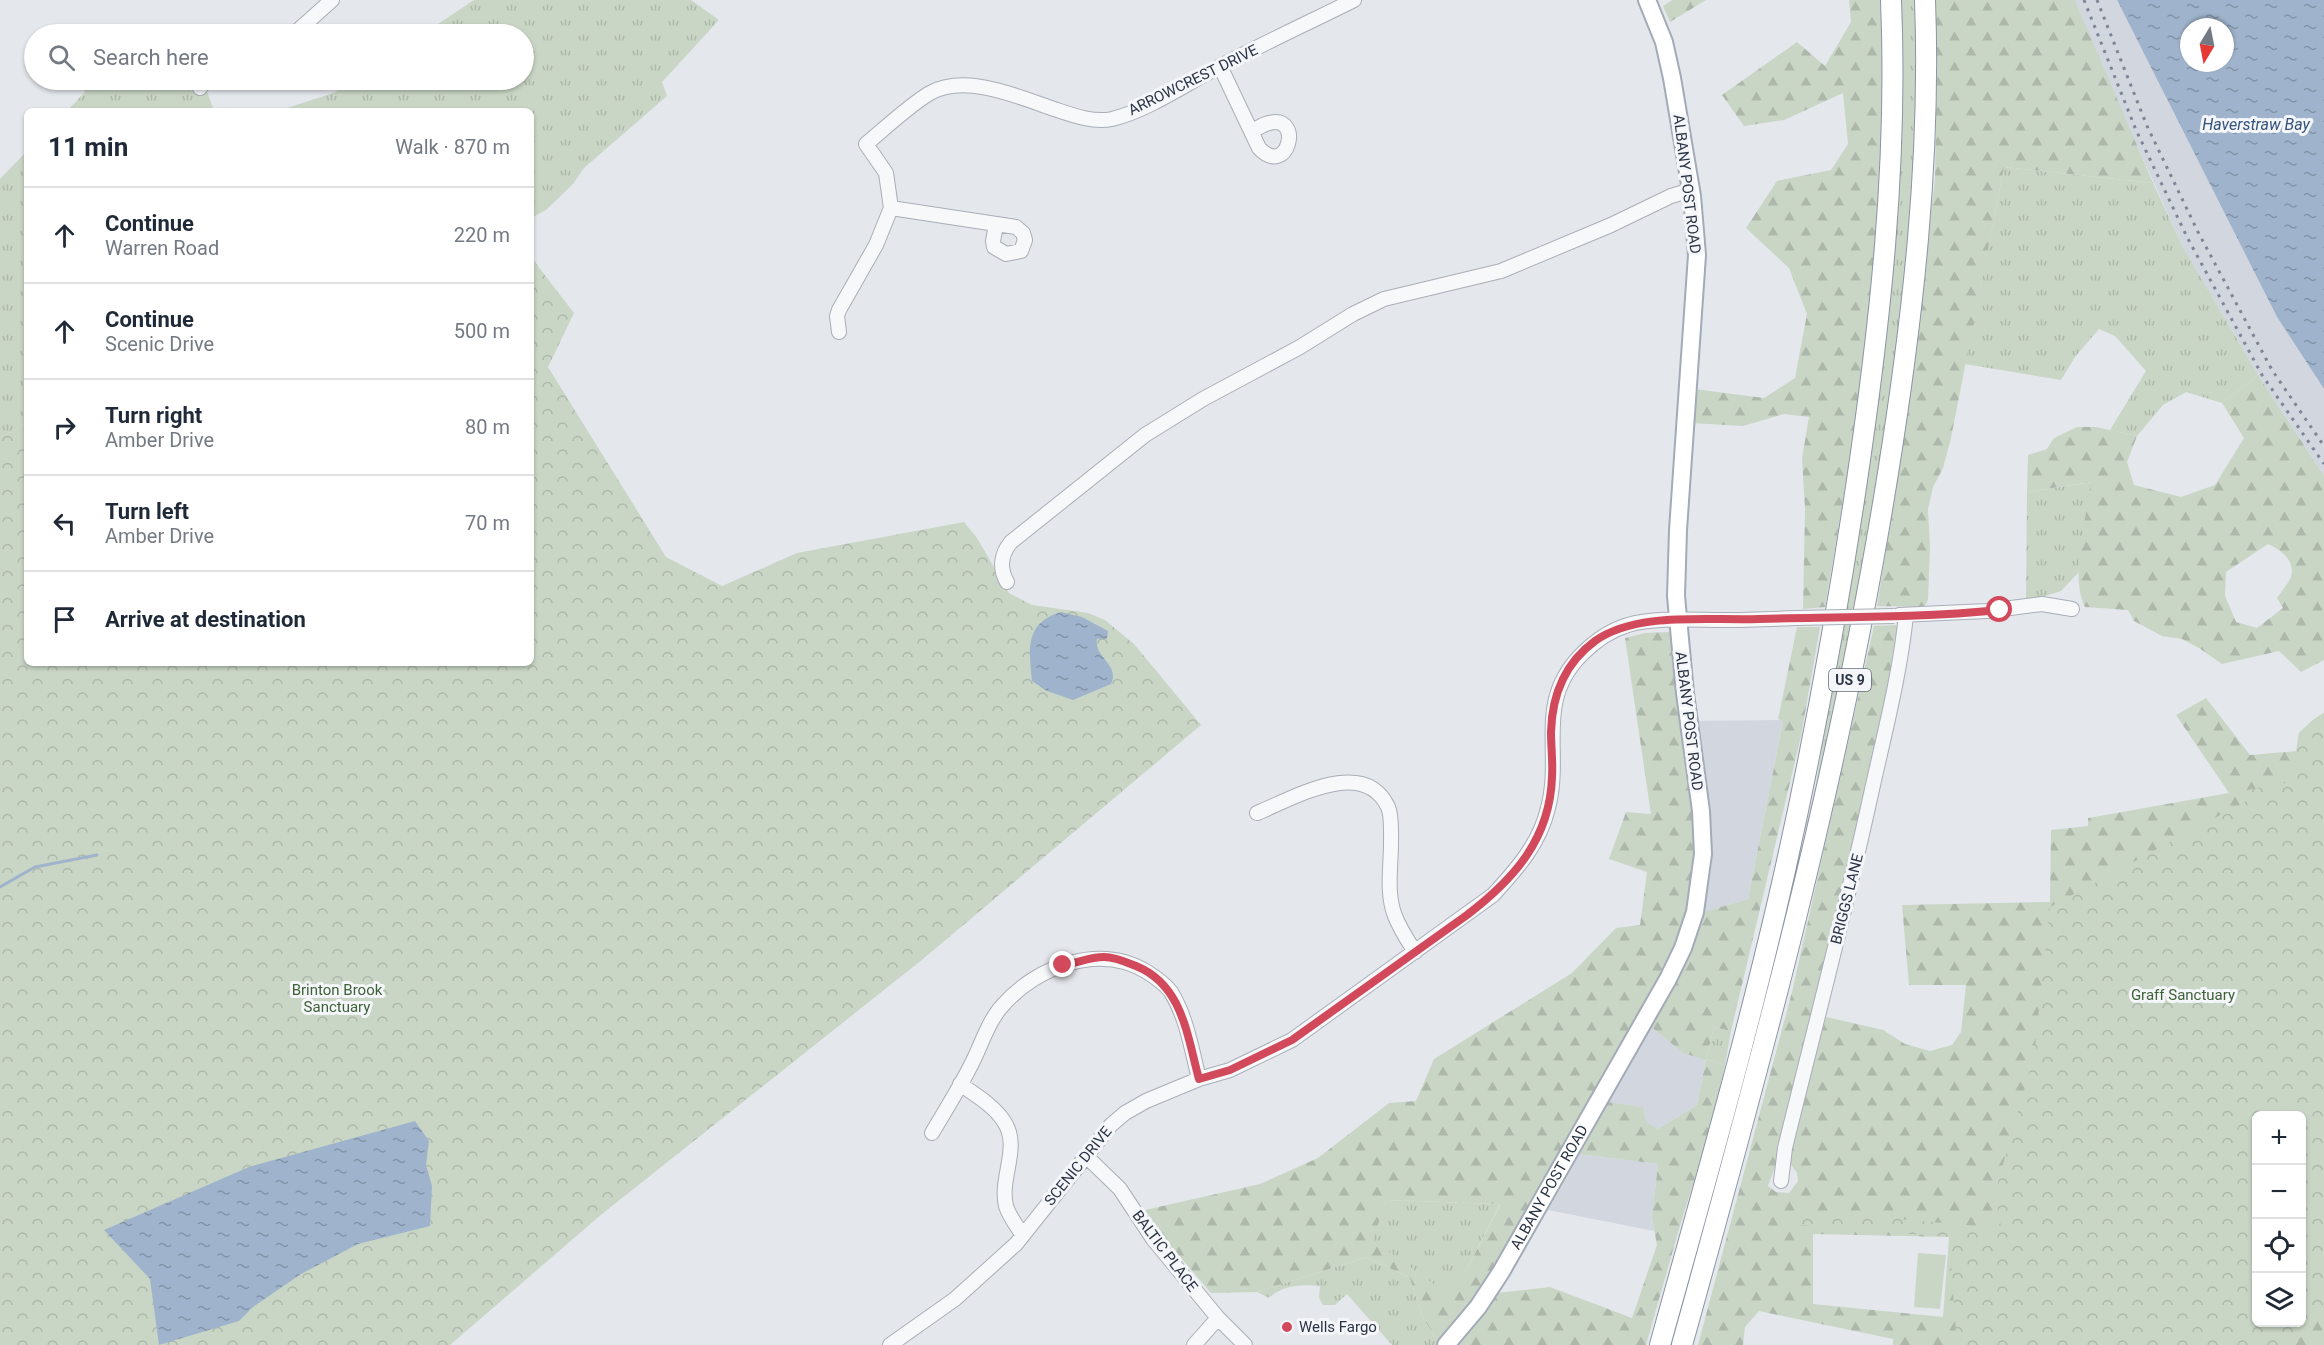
<!DOCTYPE html>
<html lang="en">
<head>
<meta charset="utf-8">
<style>
	:root { --surface:#fff; --page:#f2f2f3; --text:#1f2937; --muted:#747a83; --line:#e0e1e3 }
	body { margin:0; font-family:Roboto,sans-serif; background:var(--page); color:var(--text) }
	.controls { position:absolute; right:18px; bottom:18px; display:grid; overflow:hidden; border-radius:9px; box-shadow:0 2px 4px #0004 }
	.controls button { width:54px; height:54px; display:grid; place-items:center; padding:0; border:0; border-bottom:2px solid var(--line); background:var(--surface); color:var(--text); font:30px sans-serif }
	.compass { position:absolute; left:2180px; top:18px; width:54px; height:54px; border-radius:50%; background:var(--surface); box-shadow:0 2px 4px #0004; rotate:190deg }
	.stop { position:absolute; width:18px; height:18px; margin:-14px; border:4px solid #d1495b; border-radius:50%; background:#fff }
	.stop.end { background:#d1495b; border-color:#fff; box-shadow:0 2px 6px #0008 }
	.list { margin:0; padding:0; list-style:none }
	h2 { display:flex; justify-content:space-between; align-items:center; height:78px; margin:0; padding:0 24px; font-size:26px }
	h2 small { font-size:20px; font-weight:400; color:var(--muted) }
	.list li { display:grid; grid-template-columns:39px 1fr auto; gap:18px; align-items:center; box-sizing:border-box; height:96px; padding:0 24px; border-top:2px solid var(--line) }
	.list b { display:block; font-size:22px; white-space:nowrap }
	.list p { margin:0; font-size:20px; white-space:nowrap; color:var(--muted) }
	.list em { font-size:20px; font-style:normal; color:var(--muted) }
	.icon { flex:none; width:33px; height:33px; fill:none; stroke:currentColor; stroke-width:2; stroke-linecap:round; stroke-linejoin:round }
	.map { position:relative; flex:none; width:2324px; height:1345px; overflow:hidden }
	.search { position:absolute; background:var(--surface); box-shadow:0 2px 4px #0004; left:24px; top:24px; width:510px; height:66px; display:flex; align-items:center; gap:15px; box-sizing:border-box; padding:0 21px; border-radius:33px; color:var(--muted); font-size:22px }
	.panel { position:absolute; background:var(--surface); box-shadow:0 2px 4px #0004; left:24px; top:108px; width:510px; height:558px; border-radius:9px }
	.map>svg:first-child { display:block }
	.built { fill:#d2d6de }
	.grass { fill:url(#grass-tufts) }
	.forest { fill:url(#forest-firs); fill-rule:evenodd }
	.park { fill:url(#park-crowns); fill-rule:evenodd }
	.pitch { fill:#c9d6c5 }
	.water { fill:url(#water-ripples); fill-rule:evenodd }
	.lines { fill:none; stroke-linecap:round; stroke-linejoin:round }
	.stream { stroke:#9fb4cc; stroke-width:3 }
	.minor-casing { stroke:#a9aeb7; stroke-width:16 }
	.major-casing { stroke:#a3abb8; stroke-width:20 }
	.highway-casing { stroke:#8b94a3; stroke-width:22 }
	.minor { stroke:#f7f8fa; stroke-width:14 }
	.major { stroke:#fff; stroke-width:16 }
	.highway { stroke:#fff; stroke-width:20 }
	.rail { stroke:#7d8696; stroke-width:3; stroke-dasharray:3 6; stroke-linecap:butt }
	.minor-bridge-casing { stroke:#a9aeb7; stroke-width:16; stroke-linecap:butt }
	.minor-bridge { stroke:#f7f8fa; stroke-width:14 }
	.route { stroke:#d1495b; stroke-width:8 }
	.poi-dot { fill:#d1495b; stroke:#f4f6f9; stroke-width:2 }
	.labels { text-anchor:middle; stroke-width:6; stroke-linejoin:round; paint-order:stroke }
	.shield { fill:#f4f6f9; stroke:#676e7b; stroke-width:1.5 }
	.shield-label { font-size:14px; font-weight:bold; fill:#2b3445 }
	.street-label { font-size:15px; fill:#2b3445; stroke:#f4f6f9 }
	.park-label { font-size:15px; fill:#3f6138; stroke:#f4f6f9 }
	.poi-label { font-size:15px; fill:#2b3445; stroke:#f4f6f9; text-anchor:start }
	.water-label { font-size:16px; font-style:italic; fill:#34527a; stroke:#f4f6f9 }
</style>
</head>
<body>
<div class="map">
<svg width="2324" height="1345" viewBox="0 0 2324 1345">
	<defs>
		<pattern id="grass-tufts" width="24" height="20" patternUnits="userSpaceOnUse" patternTransform="scale(1.5)"><rect width="24" height="20" fill="#c9d6c5"/><path d="M3 7l-1-3M5 7V3M7 7l1-3M15 17l-1-3M17 17v-4M19 17l1-3" fill="none" stroke="#adb8ab"/></pattern>
		<pattern id="forest-firs" width="22" height="20" patternUnits="userSpaceOnUse" patternTransform="scale(1.5)"><rect width="22" height="20" fill="#c9d6c5"/><path d="M5 1l3.5 6h-7zM16 11l3.5 6h-7z" fill="#adb8ab"/></pattern>
		<pattern id="park-crowns" width="20" height="18" patternUnits="userSpaceOnUse" patternTransform="scale(1.5)"><rect width="20" height="18" fill="#c9d6c5"/><path d="M2 6a3 3 0 1 1 6 0M12 15a3 3 0 1 1 6 0" fill="none" stroke="#adb8ab"/></pattern>
		<pattern id="water-ripples" width="26" height="14" patternUnits="userSpaceOnUse" patternTransform="scale(1.5)"><rect width="26" height="14" fill="#9fb4cc"/><path d="M2 4q2-2 4 0t4 0M15 11q2-2 4 0t4 0" fill="none" stroke="#8293a7"/></pattern>
	</defs>
	<rect width="100%" height="100%" fill="#e4e7ec"/>
	<path class="built" d="M2075,0H2117L2277,317L2324,389V476L2258,375L2183,247L2124,117Z
		M1783,720L1748,899L1704,912L1712,862V829L1697,721Z
		M1650,1026L1683,1053L1706,1059L1697,1105L1658,1129L1645,1122L1643,1107L1608,1102Z
		M1580,1154L1658,1164L1652,1218L1654,1231L1548,1210Z"/>
	<path class="grass" d="M474,0H691L719,20L662,82L667,96L584,168L573,184L546,210L531,218V111H278L333,93L357,80H524V34H423Z
		M1897,0H1918L1916,181L1884,463L1810,829L1806,828L1816,784L1852,564Z
		M78,80H203L214,111H67L85,92Z
		M27,151V423L0,438V179Z
		M2004,167L2153,183L2183,247L2258,375L2222,403L2186,392L2163,405L2137,436L2110,430L2146,371L2115,336L2099,329L2075,357L2061,380L1965,364Z
		M2092,482L2078,573L2061,591L2042,597L2026,599L2027,492Z
		M1714,1027L1731,1031L1725,1065L1706,1059Z
		M1386,1200L1500,1204L1468,1267L1447,1294L1372,1240Z
		M1367,1257L1410,1278L1422,1316L1439,1343L1437,1345H1392L1347,1294L1335,1305H1323L1319,1298L1320,1286C1303,1284 1282,1285 1269,1298L1257,1292Z"/>
	<path class="forest" d="M1672,0H1706L1670,22L1663,6Z
		M1849,0H1880C1893,200 1859,410 1825,607L1803,609L1805,509L1802,458L1809,417L1784,414L1743,426L1691,423L1694,389L1764,398L1795,378L1807,314L1789,268L1746,228L1777,181L1831,170L1848,144L1843,93L1784,120L1744,126L1722,95L1797,42L1825,66L1851,22Z
		M1935,0H2075L2153,183L2004,167L1951,438L1943,468L1933,487L1928,509L1930,547L1928,600L1924,607L1877,606L1905,430L1935,179L1937,54Z
		M2258,375L2324,476V660L2301,672L2279,651L2222,664L2199,648L2182,639L2162,636L2134,621L2128,610L2085,607C2069,574 2087,518 2091,482L2027,492L2028,455L2047,449L2054,438L2077,427H2096L2137,436L2127,462L2134,485L2181,497L2215,485L2244,438L2222,403ZM2268,544C2280,549 2296,561 2291,577C2288,584 2281,592 2277,598L2283,608L2257,628L2236,622L2225,596L2226,572Z
		M1896,625L1898,628L1897,641L1855,844L1777,1162L1768,1186L1776,1192L1789,1193L1798,1181L1797,1173L1787,1159L1788,1150L1826,1017L1883,1030L1905,1044L1930,1051L1952,1045L1961,1032L1966,985H1909L1902,905L2050,902L2051,830L2088,826V818L2229,793L2176,715L2206,698L2250,755L2297,751L2299,733C2309,724 2310,721 2324,713V1345H1893V1339L1759,1311L1745,1327L1743,1345H1698L1792,992L1874,626ZM2256,1116H2302V1322H2256ZM1813,1234L1949,1237L1943,1317L1813,1304Z
		M1797,627H1820L1801,736L1731,1031L1714,1027L1706,1059L1725,1065L1713,1122L1681,1222L1646,1345H1459L1474,1327L1497,1293L1550,1287L1632,1318L1657,1245L1652,1218L1658,1164L1580,1154L1608,1102L1643,1107L1646,1122L1658,1129L1697,1105L1706,1060L1683,1053L1650,1026L1696,934L1704,912L1748,899L1783,721L1778,719Z
		M1670,632L1697,835L1691,904L1677,946L1661,977L1497,1267L1461,1319L1439,1343L1422,1316L1410,1278L1367,1257L1257,1292L1211,1293L1165,1239L1145,1210L1260,1184L1318,1158L1389,1103L1416,1101L1434,1059L1572,973L1616,928L1640,925L1647,872L1609,859L1626,812L1651,814L1625,638L1645,633ZM1386,1200L1500,1204V1205L1468,1267L1446,1293L1373,1240Z"/>
	<path class="park" d="M531,257L574,313L548,367L666,557L722,586L797,553L964,522L977,538L1009,593L1032,605L1088,613L1105,620L1134,644L1201,725L923,959L602,1214L450,1345H0V438L27,423V663H531Z
		M2324,713V1308L2280,1345H1957L1949,1237L1801,1225L1805,1211L2001,1228L1997,1201L1998,1182L2029,1073L2035,1047L2050,907L2248,800L2247,790L2291,782L2299,733C2309,724 2310,721 2324,713ZM2256,1116H2302V1322H2256Z"/>
	<path class="pitch" d="M1918,1253L1946,1255L1940,1309L1914,1307Z"/>
	<path class="water" d="M2117,0H2324V389L2277,317ZM2189,27H2225V63H2189Z
		M1061,612L1082,617L1108,631L1107,639H1097C1094,658 1120,664 1111,684L1073,700L1047,691L1032,681C1029,650 1024,623 1061,612Z
		M415,1121L429,1141L426,1165L432,1186L430,1226L358,1244L301,1274L253,1307L239,1321L159,1345L150,1279L104,1230L249,1167Z"/>
	<g class="lines">
		<path class="stream" d="M0,887L35,867L97,855"/>
		<g class="minor-casing">
			<path id="minor" d="M294,34L332,0
				M1220,66L1259,148C1288,179 1304,114 1269,123C1263,124 1257,129 1252,131
				M200,88L206,80
				M891,208L1016,227L1023,233L1025,240L1021,251L1006,254L994,247L993,241L996,225
				M839,332L837,316L839,310L876,245L891,208L886,173L866,144C884,129 911,104 930,93C966,73 1019,97 1054,109C1072,115 1093,123 1112,119C1148,110 1182,86 1215,69C1260,45 1308,23 1354,0
				M1007,582C999,568 1001,554 1011,542L1145,435L1203,399L1300,347L1353,314L1384,299L1501,271L1611,225L1671,196L1691,190
				M1899,615L1987,611L2042,604L2072,609
				M1257,813C1294,798 1364,756 1388,807C1392,816 1391,833 1391,843C1391,867 1386,893 1395,916C1400,929 1408,941 1415,952
				M960,1084C974,1094 993,1105 1003,1120C1022,1146 999,1177 1006,1206C1009,1216 1016,1225 1022,1234
				M932,1133C946,1109 961,1086 973,1061C982,1043 989,1020 1003,1005C1037,966 1100,943 1147,972C1155,977 1165,984 1171,992C1187,1018 1192,1051 1199,1079
				M1086,1156L1120,1189L1153,1239L1218,1318L1245,1345
				M1781,1181L1785,1148C1814,1030 1845,913 1871,794C1884,735 1900,675 1906,615
				M890,1345L955,1299L1016,1244L1111,1125L1125,1113L1146,1101L1199,1079L1230,1070L1292,1040L1493,895C1517,869 1540,843 1548,808C1563,751 1534,702 1582,654C1595,641 1611,630 1628,625C1653,617 1696,620 1723,620C1748,620 1772,619 1796,618
				M1194,1345L1218,1318"/>
		</g>
		<g class="major-casing">
			<g id="major">
				<path id="s1" d="M1446,1345L1478,1307L1501,1272L1668,979L1683,948L1695,912L1703,854L1701,811L1685,693L1676,596L1678,530L1697,255L1692,196L1672,78L1664,42L1647,0"/>
			</g>
		</g>
		<g class="highway-casing">
			<path id="highway" d="M1660,1345C1704,1186 1750,1027 1786,866C1814,740 1837,614 1856,487C1880,326 1898,163 1891,0
				M1682,1345C1762,1057 1841,769 1888,473C1913,317 1931,158 1925,0"/>
		</g>
		<use href="#minor" class="minor"/>
		<use href="#major" class="major"/>
		<use href="#highway" class="highway"/>
		<path class="rail" d="M2084,0L2136,130L2187,237L2262,375L2324,464
			M2097,0L2147,126L2198,232L2272,370L2324,446"/>
		<g class="minor-bridge-casing">
			<path id="minor-bridge" d="M1796,618L1894,616"/>
		</g>
		<use href="#minor-bridge" class="minor-bridge"/>
	</g>
	<g class="lines">
		<path class="route" d="M1063,965C1077,963 1090,957 1104,957C1115,957 1126,962 1136,966C1183,985 1187,1036 1199,1079L1230,1070L1292,1040L1467,915C1514,879 1550,839 1552,777C1553,762 1551,747 1551,732C1552,696 1565,663 1595,641C1637,611 1710,621 1759,619C1839,617 1920,618 2000,610"/>
	</g>
	<circle class="poi-dot" cx="1287" cy="1327" r="6"/>
	<g class="labels">
		<rect class="shield" x="1829" y="669" width="42" height="22" rx="4.5"/>
		<g class="shield-label">
			<text x="1850" y="685">US 9</text>
		</g>
		<g class="street-label">
			<text transform="translate(1193 80) rotate(-26)" y="5">ARROWCREST DRIVE</text>
			<text transform="translate(1687 184) rotate(83)" y="5">ALBANY POST ROAD</text>
			<text transform="translate(1689 721) rotate(83)" y="5">ALBANY POST ROAD</text>
			<text transform="translate(1847 899) rotate(-76)" y="5">BRIGGS LANE</text>
			<text transform="translate(1078 1166) rotate(-51)" y="5">SCENIC DRIVE</text>
			<text dy="5" stroke="none"><textPath href="#s1" startOffset="189">ALBANY POST ROAD</textPath></text>
			<text transform="translate(1165 1251) rotate(53)" y="5">BALTIC PLACE</text>
		</g>
		<g class="park-label">
			<text x="337" y="995">Brinton Brook<tspan x="337" dy="17">Sanctuary</tspan></text>
			<text x="2183" y="1000">Graff Sanctuary</text>
		</g>
		<g class="poi-label">
			<text x="1299" y="1332">Wells Fargo</text>
		</g>
		<g class="water-label">
			<text x="2256" y="130">Haverstraw Bay</text>
		</g>
	</g>
</svg>
<div class="controls">
<button>+</button>
<button>−</button>
<button><svg class="icon" aria-label="locate" viewBox="0 0 24 24"><circle cx="12" cy="12" r="6"/><path d="M12 2v4M12 18v4M2 12h4M18 12h4"/></svg></button>
<button><svg class="icon" aria-label="layers" viewBox="0 0 24 24"><path d="M12 4l9 5-9 5-9-5zM3 14l9 5 9-5"/></svg></button>
</div>
<svg class="compass" viewBox="-18 -18 36 36"><path d="M0-13l5 13h-10z" fill="#e53935"/><path d="M0 13l5-13h-10z" fill="#747a83"/></svg>
<div class="stop" style="left:2000px;top:610px"></div>
<div class="stop end" style="left:1063px;top:965px"></div>
<div class="search"><svg class="icon" aria-label="search" viewBox="0 0 24 24"><circle cx="10" cy="10" r="6"/><path d="M15 15l6 6"/></svg>Search here</div>
<section class="panel">
<h2>11 min<small>Walk · 870 m</small></h2>
<ul class="list">
<li><svg class="icon" aria-label="ahead" viewBox="0 0 24 24"><path d="M12 20V5M6 11l6-6 6 6"/></svg><div><b>Continue</b><p>Warren Road</p></div><em>220 m</em></li>
<li><svg class="icon" aria-label="ahead" viewBox="0 0 24 24"><path d="M12 20V5M6 11l6-6 6 6"/></svg><div><b>Continue</b><p>Scenic Drive</p></div><em>500 m</em></li>
<li><svg class="icon" aria-label="right" viewBox="0 0 24 24"><path d="M7 20v-9h11M14 6l5 5-5 5"/></svg><div><b>Turn right</b><p>Amber Drive</p></div><em>80 m</em></li>
<li><svg class="icon" aria-label="left" viewBox="0 0 24 24"><path d="M17 20v-9H6M10 6l-5 5 5 5"/></svg><div><b>Turn left</b><p>Amber Drive</p></div><em>70 m</em></li>
<li><svg class="icon" aria-label="arrive" viewBox="0 0 24 24"><path d="M6 21V4h12l-3 4 3 4H6"/></svg><div><b>Arrive at destination</b></div></li>
</ul>
</section>
</div>
</body>
</html>
